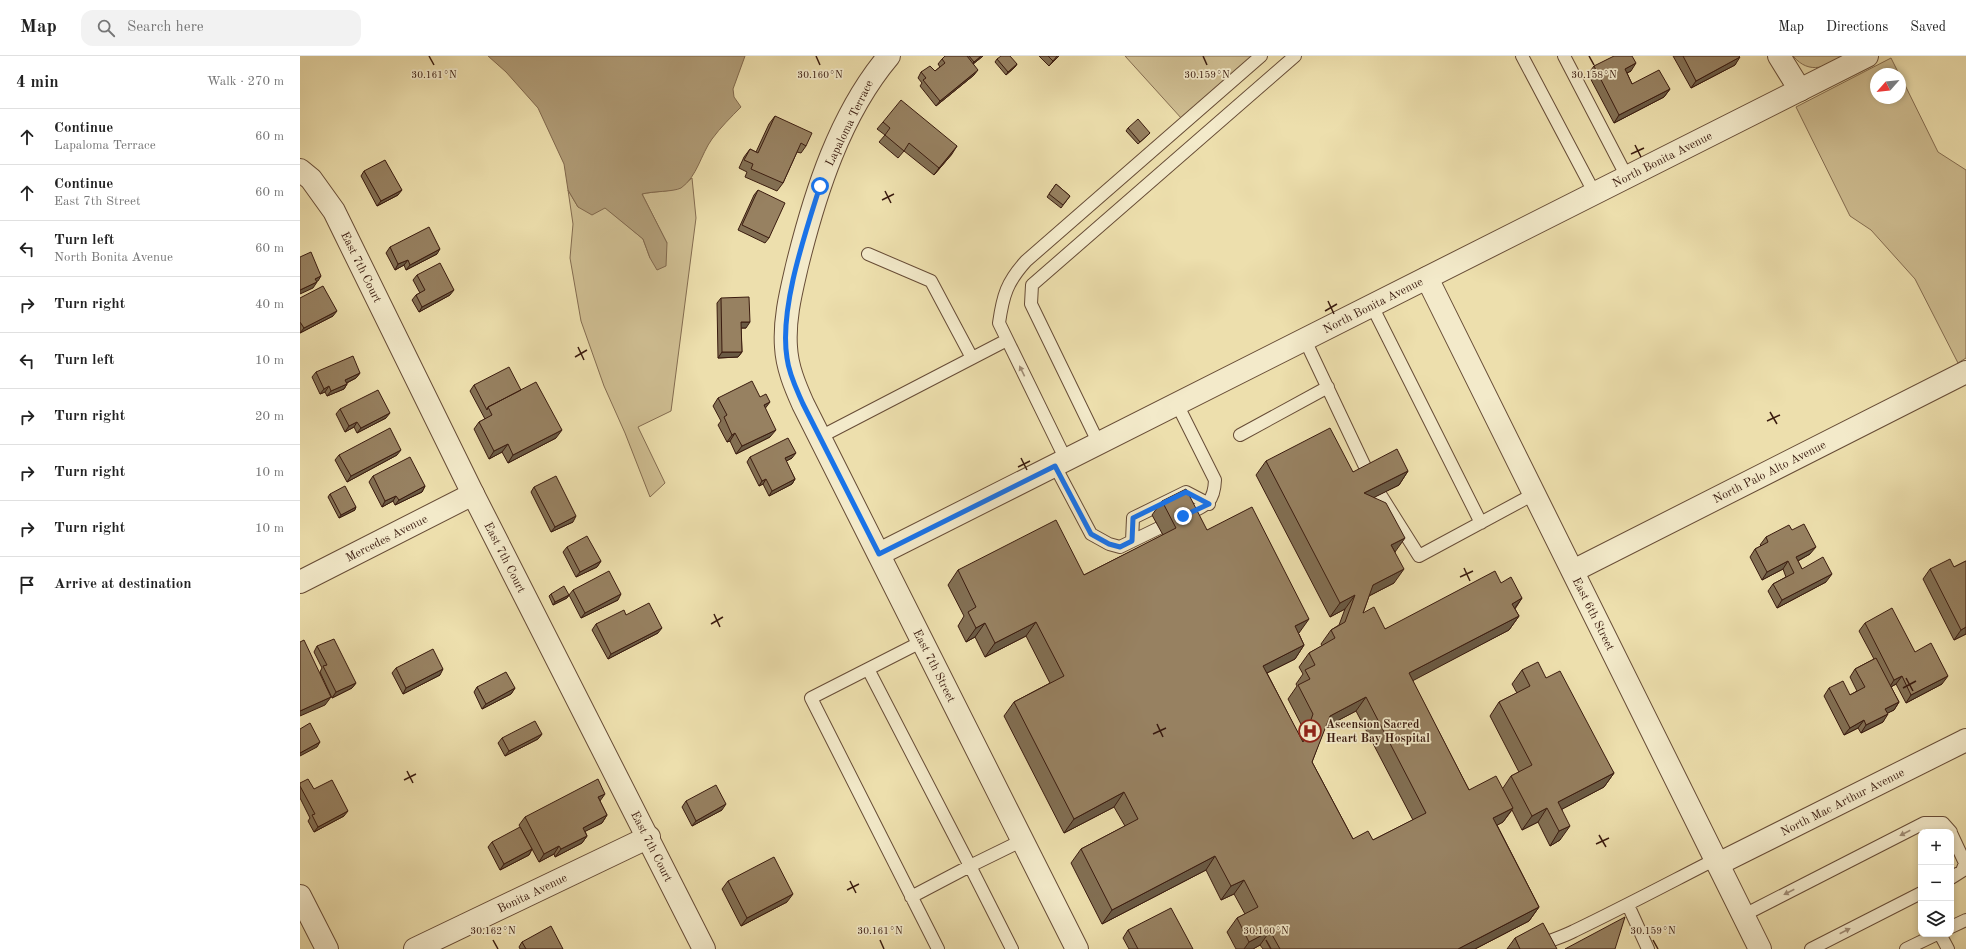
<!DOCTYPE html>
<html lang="en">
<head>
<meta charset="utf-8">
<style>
	:root { --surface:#fff; --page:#f2f2f2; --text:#222; --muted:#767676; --line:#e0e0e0 }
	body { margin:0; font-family:"Old Standard TT",serif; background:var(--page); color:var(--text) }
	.controls { position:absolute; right:12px; bottom:12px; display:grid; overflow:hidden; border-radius:8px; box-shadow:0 2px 6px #0003 }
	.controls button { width:36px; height:36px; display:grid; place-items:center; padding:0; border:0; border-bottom:1px solid var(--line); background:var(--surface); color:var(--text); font:20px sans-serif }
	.compass { position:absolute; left:1570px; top:12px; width:36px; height:36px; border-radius:50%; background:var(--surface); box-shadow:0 2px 6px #0003; rotate:243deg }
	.stop { position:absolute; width:12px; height:12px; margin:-9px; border:3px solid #1a73e8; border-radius:50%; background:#fff }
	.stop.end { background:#1a73e8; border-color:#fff; box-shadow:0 1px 4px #0008 }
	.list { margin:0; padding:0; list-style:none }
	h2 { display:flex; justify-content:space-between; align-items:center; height:52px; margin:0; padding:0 16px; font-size:17px }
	h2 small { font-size:13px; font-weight:400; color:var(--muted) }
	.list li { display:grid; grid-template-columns:26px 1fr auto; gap:12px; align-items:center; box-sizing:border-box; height:56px; padding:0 16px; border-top:1px solid var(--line) }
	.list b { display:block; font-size:15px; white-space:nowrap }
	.list p { margin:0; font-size:13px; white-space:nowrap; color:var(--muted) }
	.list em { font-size:13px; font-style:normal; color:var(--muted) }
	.icon { flex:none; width:22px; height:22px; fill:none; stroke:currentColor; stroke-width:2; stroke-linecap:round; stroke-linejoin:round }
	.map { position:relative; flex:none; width:1666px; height:893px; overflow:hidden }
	header { display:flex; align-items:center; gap:24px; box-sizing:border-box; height:56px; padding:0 20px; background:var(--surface); border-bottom:1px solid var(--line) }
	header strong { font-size:19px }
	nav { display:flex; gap:22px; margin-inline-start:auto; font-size:14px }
	.search { width:280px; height:36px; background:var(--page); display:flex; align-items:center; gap:10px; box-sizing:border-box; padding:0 14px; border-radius:12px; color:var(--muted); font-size:15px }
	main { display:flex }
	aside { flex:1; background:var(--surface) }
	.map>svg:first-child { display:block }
	.green { fill:#cfbe92; stroke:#846c50 }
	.water { fill:#b09c77; stroke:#81684d }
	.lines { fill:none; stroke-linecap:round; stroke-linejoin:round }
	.lane-casing { stroke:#674c36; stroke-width:14 }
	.street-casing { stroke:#674c36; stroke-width:24 }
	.lane { stroke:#f3eaca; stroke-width:12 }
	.street { stroke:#f3eaca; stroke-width:22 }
	.wall { fill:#826f53; stroke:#3a1b0f; fill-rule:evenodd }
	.shaded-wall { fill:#6a5a44; stroke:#3a1b0f }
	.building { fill:#978161; stroke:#3a1b0f; fill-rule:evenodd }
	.oneway { fill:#a08d76 }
	.route { stroke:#1a73e8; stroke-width:5 }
	.ticks { fill:none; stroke:#3a1b0f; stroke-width:1.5 }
	.labels { text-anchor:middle; stroke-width:3.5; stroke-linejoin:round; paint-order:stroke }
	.street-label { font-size:12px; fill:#3a1b0f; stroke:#f3eaca }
	.poi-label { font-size:12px; font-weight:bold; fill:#3a1b0f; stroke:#f3eaca; text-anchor:start }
	.ticks-label { font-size:10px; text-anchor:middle; fill:#3a1b0f; stroke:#f3eaca; stroke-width:3.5; stroke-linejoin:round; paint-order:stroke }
</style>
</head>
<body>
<header>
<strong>Map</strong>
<div class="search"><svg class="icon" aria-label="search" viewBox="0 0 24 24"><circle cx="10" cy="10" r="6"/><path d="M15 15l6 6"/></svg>Search here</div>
<nav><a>Map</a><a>Directions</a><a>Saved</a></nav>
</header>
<main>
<aside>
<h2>4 min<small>Walk · 270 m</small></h2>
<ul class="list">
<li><svg class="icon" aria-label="ahead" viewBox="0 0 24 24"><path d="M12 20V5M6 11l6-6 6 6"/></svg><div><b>Continue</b><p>Lapaloma Terrace</p></div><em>60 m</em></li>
<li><svg class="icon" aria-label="ahead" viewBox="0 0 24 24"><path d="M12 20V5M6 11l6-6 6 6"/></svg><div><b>Continue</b><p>East 7th Street</p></div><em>60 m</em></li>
<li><svg class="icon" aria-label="left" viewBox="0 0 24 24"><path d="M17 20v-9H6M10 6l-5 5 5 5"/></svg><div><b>Turn left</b><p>North Bonita Avenue</p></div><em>60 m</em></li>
<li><svg class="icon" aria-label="right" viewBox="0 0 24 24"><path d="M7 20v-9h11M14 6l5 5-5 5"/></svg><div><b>Turn right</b></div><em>40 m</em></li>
<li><svg class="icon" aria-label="left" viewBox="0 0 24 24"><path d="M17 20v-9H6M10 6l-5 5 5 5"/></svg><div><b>Turn left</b></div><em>10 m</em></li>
<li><svg class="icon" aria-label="right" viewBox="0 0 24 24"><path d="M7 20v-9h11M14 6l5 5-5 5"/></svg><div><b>Turn right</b></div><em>20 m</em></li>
<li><svg class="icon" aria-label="right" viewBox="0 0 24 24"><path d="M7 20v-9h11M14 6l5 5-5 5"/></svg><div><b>Turn right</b></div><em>10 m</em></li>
<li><svg class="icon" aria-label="right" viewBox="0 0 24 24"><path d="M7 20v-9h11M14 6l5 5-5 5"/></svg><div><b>Turn right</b></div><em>10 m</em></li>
<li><svg class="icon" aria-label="arrive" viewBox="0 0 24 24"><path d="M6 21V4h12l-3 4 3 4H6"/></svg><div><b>Arrive at destination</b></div></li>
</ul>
</aside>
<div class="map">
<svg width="1666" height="893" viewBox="0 0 1666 893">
	<rect width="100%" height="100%" fill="#eddfad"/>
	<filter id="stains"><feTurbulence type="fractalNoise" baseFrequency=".005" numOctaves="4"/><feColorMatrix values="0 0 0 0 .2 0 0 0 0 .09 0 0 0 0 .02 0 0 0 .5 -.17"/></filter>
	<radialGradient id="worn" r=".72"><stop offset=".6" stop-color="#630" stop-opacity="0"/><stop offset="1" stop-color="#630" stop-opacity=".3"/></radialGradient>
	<path class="green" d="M825,0H954L882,63Z
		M1493,0H1546C1527,10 1510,20 1493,0Z
		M1591,2L1599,18H1576V42H1600V19L1638,96L1666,114V302L1658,307L1615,223L1571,174L1550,160L1496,51Z
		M392,122L396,162L371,355L338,371L365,427L350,441L325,377L304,330L281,265L270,202L273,168L268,134L278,151H305L343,183L350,202L367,187L342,138C365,133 372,139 392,122Z"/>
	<path class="water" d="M188,0H445L433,33L434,41L441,51C431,61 420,72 412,83C401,98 397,121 381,132C373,136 353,135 342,138L367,187L366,210L357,214L350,202L343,183L305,152L292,159L278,151L268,134L264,108L238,52L206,16Z"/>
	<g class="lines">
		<g class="lane-casing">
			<path id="lane" d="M1222,0L1295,138
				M1264,0L1327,121
				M568,198L631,225L672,302
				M1072,250L1181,467
				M1005,284L1068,417
				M877,348L915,424C914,449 904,450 883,460
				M940,379L1028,331
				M520,381L707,284
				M799,388L731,248L732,229L995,0
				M766,404L699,267C703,239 707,226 726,205L961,0
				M755,410L791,478L809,488L820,491L859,472
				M1080,438L1119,500L1234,438
				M832,485L833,462L886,436L909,448
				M623,585L568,613L670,810L723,784
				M568,613L511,642L638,893
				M1651,777L1665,807L1662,815L1651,822
				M611,841L670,810L712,893
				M1328,849L1348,893
				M1444,859L1624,767H1643L1651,776
				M1651,871L1666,864
				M1640,878L1648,893
				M1238,890C1250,884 1263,881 1274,875C1322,852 1369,827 1416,803
				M1511,893L1621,837
				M1606,893L1637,878"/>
		</g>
		<g class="street-casing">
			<g id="street">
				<path id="s1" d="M589,0C540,58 515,137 497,210C491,236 484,263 486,291C487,311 495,330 503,348L777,893"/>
				<path d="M1479,0L1500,34"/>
				<path id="s2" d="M0,114L11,123L34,155L173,438L404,893"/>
				<path id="s3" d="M1127,222L1460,893"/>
				<path id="s4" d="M579,498L1567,0"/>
				<path id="s5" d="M1273,515L1666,316"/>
				<path id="s6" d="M0,526L173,438"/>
				<path id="s7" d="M1418,808L1666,684"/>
				<path d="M0,840L27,893"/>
				<path id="s8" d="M115,893L349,781"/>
			</g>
		</g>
		<use href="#lane" class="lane"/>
		<use href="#street" class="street"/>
	</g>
	<path class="wall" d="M645,0H683L673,8L674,19L636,50L620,30L622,27L618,22L621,16L635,15L640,11L638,8L642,3Z
		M739,0H759L749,10Z
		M1373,0H1439L1435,9L1391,32Z
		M697,3L717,8L715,11L706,19L695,6Z
		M1294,10L1331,15L1327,17L1332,28L1370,33L1364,41L1314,67L1288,18Z
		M475,60L506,90L501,97L497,96L483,127L477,135L445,121L447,116L439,112L444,101L450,93L456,96L469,68Z
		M583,66L652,98L634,119L604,95L598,102L579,86L585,79L577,73Z
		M828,72L850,77L848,79L838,88L826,75Z
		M64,115L98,139L77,150L61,120Z
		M756,128L770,140L761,152L747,141Z
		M458,134L469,182L465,187L438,174L454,139Z
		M90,191L137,198L106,214L104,209L95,214L86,197Z
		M117,219L150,239L119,256L112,244L116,239L120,237L113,224Z
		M0,242L33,260L0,277Z
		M421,242L446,272H441L442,296L438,301L418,302L417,247Z
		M16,316L60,317L56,322L47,327V328L44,333L27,340L25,336L20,338L12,321Z
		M174,329L221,334L256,382L208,407L202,396L189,403L174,373L179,366L185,363L170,335Z
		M418,342L465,353L470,381L436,398L430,385L427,386L418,369L421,365L413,350Z
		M40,353L86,362L57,377L54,371L45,376L36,358Z
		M39,399H97L47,426L35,404Z
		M450,401L492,402L486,405L495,423L492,428L469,440L463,428L459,430L447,406Z
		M966,405L1053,416L1108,415L1099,429L1074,441L1095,496L1094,527L1069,540L1063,557L1085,573L1201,527L1222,542L1215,553L1219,560L1209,574L1112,624L1169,734L1203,732L1211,720L1219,716L1190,660L1199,646L1217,637L1212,628L1222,614L1246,622L1314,717L1304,731L1262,753L1260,784L1250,790L1238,766L1222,774L1212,754L1203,766L1197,769L1239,851L1229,865L1175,893H963L960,889L953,893H936L927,876L937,862L945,858L934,838L921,844L906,814L802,868L771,807L781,793L825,770L814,751L764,777L704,660L714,646L750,627L726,580L685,601L675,581L666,586L658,570L664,560L648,529L658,514L784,519L863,479L852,459L862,445L907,474L999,578L1004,589L995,603L967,617L1000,681L1003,672L988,643L997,630L996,628L1003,618L999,611L1009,597L1022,590L1021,588L1031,574L1039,569L1045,553L1030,561L956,419ZM1056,655L1113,764L1073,784L1053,783L1012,706L1025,671Z
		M73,420L125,430L122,436L95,449L93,445L82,451L69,426Z
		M234,431L273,466L251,476L231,436Z
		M30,438L55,454L39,462L28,441Z
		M1492,474L1510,498L1498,505L1502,513L1526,526L1477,552L1468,535L1473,528L1486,521L1483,513L1462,524L1450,501L1455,493L1461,490L1460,489L1466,481Z
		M267,491L301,505L297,511L276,521L263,496Z
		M1666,505V578L1654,584L1623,523L1630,513L1654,511Z
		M273,534L318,544L281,562L269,539Z
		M251,538L269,539L267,542L253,549L249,540Z
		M326,559L358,577L308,603L292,574L296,568Z
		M1565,567L1615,596L1642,628L1606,647L1596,628L1591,631L1599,646L1594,654L1587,657L1583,666L1561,677L1558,672L1544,679L1524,640L1529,632L1550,639L1557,635L1550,621L1555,613L1574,603L1559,575Z
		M17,590L56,627L52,632L32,642L20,616L22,612L14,596Z
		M96,612L140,619L103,638L92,617Z
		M177,631L215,632L211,638L182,653L174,636Z
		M242,678L238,683L205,700L198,687L202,682Z
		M0,727L44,760L14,776L8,765L10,762L0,742Z
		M300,745L307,759L302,767L285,775L287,780L282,787L255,801L254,798L239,806L219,769L225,761Z
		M386,745L422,754L392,770L382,751Z
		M192,786L232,793L229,799L200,814L188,791Z
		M428,825L487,846L441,870L422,833Z
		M828,874L893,893H829L823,882Z
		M1215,882L1257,893H1207Z
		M222,886L263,893H220L219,891Z"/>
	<path class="shaded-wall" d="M681,0H683L672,9L674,6Z
		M757,0H759L749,10Z
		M1440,1L1435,9L1391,32L1396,25Z
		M1336,7L1331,15L1319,21L1325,13Z
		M717,8L715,11L706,19L708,16Z
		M678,14L674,19L636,50L640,45Z
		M1370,33L1364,41L1314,67L1319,59Z
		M657,90L652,98L634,119L639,112Z
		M102,134L98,139L77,150L81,145Z
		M140,193L137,198L106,214L110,209Z
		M108,204L104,209L95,214L98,208Z
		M21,220L18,225L11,228L15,223Z
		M17,226L13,232L0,238V234Z
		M154,234L150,239L119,256L122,251Z
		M37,255L33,260L0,277L4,272Z
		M441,266H450L446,272H437Z
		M422,296H442L438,301L418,302Z
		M60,317L56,322L42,329L45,324Z
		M47,328L44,333L27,340L31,335Z
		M29,330L25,336L20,338L24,333Z
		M470,346L464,354V349Z
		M90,357L86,362L57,377L61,372Z
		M57,366L54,371L45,376L49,370Z
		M262,374L256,382L208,407L213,399Z
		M476,374L470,381L436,398L442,390Z
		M435,377L430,385L427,386L432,379Z
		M208,388L202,396L189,403L194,395Z
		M101,394L97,399L47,426L51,420Z
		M496,397L492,402L481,408L485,402Z
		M1108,415L1099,429L1055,451L1064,437Z
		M466,423L463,428L459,430L462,425Z
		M495,423L492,428L469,440L472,435Z
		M125,430L122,436L95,449L99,444Z
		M96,440L93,445L82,451L85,445Z
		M56,451L55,454L39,462L41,459Z
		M276,460L273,466L251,476L255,471Z
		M1105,482L1095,496L1091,489Z
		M1516,491L1510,498L1490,509L1496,501Z
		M301,505L297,511L276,521L280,516Z
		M1488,505L1483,513L1462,524L1467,516Z
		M1104,513L1094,527L1063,543L1073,529Z
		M1532,518L1526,526L1477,552L1482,544Z
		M321,538L318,544L281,562L285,557Z
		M269,539L267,542L253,549L255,546Z
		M1055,539L1045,553L1030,561L1040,547Z
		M1222,542L1212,556V548Z
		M1219,560L1209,574L1099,632L1109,617Z
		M1009,563L999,577L985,584L995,570Z
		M736,566L726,580L685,601L695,587Z
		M685,567L675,581L666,586L676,572Z
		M1666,571V578L1654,584L1661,574Z
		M362,572L358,577L308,603L311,598Z
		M1004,589L995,603L953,624L963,610Z
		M143,613L140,619L103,638L106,632Z
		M1602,620L1596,628L1589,632L1594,624Z
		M1648,620L1642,628L1606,647L1611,639Z
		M56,627L52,632L32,642L36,636Z
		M215,632L211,638L182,653L186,648Z
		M31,641L25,649L0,660V655Z
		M1066,641L1056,655L1020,674L1030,660Z
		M1599,646L1594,654L1580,661L1585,653Z
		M1588,658L1583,666L1561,677L1566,669Z
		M1564,664L1558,672L1544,679L1550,672Z
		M242,678L238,683L205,700L209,695Z
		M20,686L17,691L0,700V697Z
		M1314,717L1304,731L1251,759L1258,746Z
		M824,736L814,751L764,777L774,763Z
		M305,738L300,745L298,741Z
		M426,748L422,754L392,770L396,765Z
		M1213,752L1203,766L1183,777L1193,762Z
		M1247,752L1238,766L1222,774L1232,760Z
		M48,755L44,760L14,776L18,771Z
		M307,759L302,767L278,779L283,772Z
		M1270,770L1260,784L1250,790L1259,775Z
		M287,780L282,787L255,801L261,793Z
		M259,790L254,798L239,806L244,798Z
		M232,793L229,799L200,814L204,808Z
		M915,800L906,814L802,868L812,854Z
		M944,824L934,838L921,844L931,830Z
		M493,838L487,846L441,870L447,862Z
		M1239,851L1229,865L1175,893H1158Z
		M970,875L960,889L953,893H944L949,886Z"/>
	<path class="building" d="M645,0H667L678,14L640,45L623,24L626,22L621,16L630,10L635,15L645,7L642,3Z
		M669,0H681L674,6Z
		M701,0H710L717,8L708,16L697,3Z
		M748,0H757L753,5Z
		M1314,0H1332L1336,7L1325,13L1332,28L1359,14L1370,33L1319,59L1294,10Z
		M1383,0H1439L1440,1L1396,25Z
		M601,44L657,90L639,112L609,87L604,95L585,79L590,72L583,66Z
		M475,60L512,77L506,90L501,87L483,127L451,113L453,108L444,104L450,93L458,97Z
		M838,63L850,77L840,86L828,72Z
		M85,104L102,134L81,145L64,115Z
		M756,128L770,140L763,149L749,138Z
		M458,134L485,147L469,182L442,169Z
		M129,171L140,193L110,209L108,204L98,208L90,191Z
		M11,196L21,220L15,223L17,226L0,234V201Z
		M140,207L154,234L122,251L116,239L125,234L117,219Z
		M23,230L37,255L4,272L0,266V242Z
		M449,241L450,266H441L442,296H422L421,242Z
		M53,300L60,317L45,324L47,328L31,335L29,330L24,333L16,316Z
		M209,311L221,334L188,351L187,354L174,329Z
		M452,325L460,341L466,338L470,346L464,349L476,374L442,390L435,377L432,379L424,361L427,359L418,342Z
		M236,326L262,374L213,399L208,388L194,395L179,366L192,359L188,351Z
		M78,334L90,357L61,372L57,366L49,370L40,353Z
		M90,372L101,394L51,420L39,399Z
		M1030,372L1053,416L1097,393L1108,415L1064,437L1086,447L1105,482L1091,489L1104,513L1073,529L1063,557L1074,551L1085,573L1195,515L1201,527L1211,521L1222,542L1212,548L1219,560L1109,617L1169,734L1196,720L1213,752L1193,762L1239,851L1158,893H980L970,875L949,886L937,862L958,851L944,824L931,830L915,800L812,854L781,793L838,763L824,736L774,763L714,646L764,620L736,566L695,587L685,567L676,572L668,556L676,551L658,514L756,464L784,519L876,472L862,445L886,433L907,474L952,451L1009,563L995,570L1004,589L963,610L1003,686L1013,658L998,629L1010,623L1005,614L1015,609L1009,597L1035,582L1031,574L1045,566L1055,539L1040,547L966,405ZM1066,641L1126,757L1073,784L1068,775L1053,783L1012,706L1030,660Z
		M488,382L496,397L485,402L495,423L472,435L466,423L462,425L450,401Z
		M110,401L125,430L99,444L96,440L85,445L73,420Z
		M256,420L276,460L255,471L234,431Z
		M45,430L56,451L41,459L30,438Z
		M1504,468L1516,491L1496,501L1502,513L1523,501L1532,518L1482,544L1473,528L1494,517L1488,505L1467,516L1455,493L1468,486L1466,481L1489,469L1492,474Z
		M287,480L301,505L280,516L267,491Z
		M1650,503L1654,511L1666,505V571L1661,574L1630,513Z
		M309,515L321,538L285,557L273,534Z
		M264,530L269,539L255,546L251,538Z
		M349,547L362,572L311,598L296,568L324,554L326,559Z
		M1592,552L1615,596L1631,587L1648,620L1611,639L1602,620L1594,624L1565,567Z
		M34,583L56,627L36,636L23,610L27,609L17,590Z
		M4,584L31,641L0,655V586Z
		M133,593L143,613L106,632L96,612Z
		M1576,602L1599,646L1585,653L1588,658L1566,669L1564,664L1550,672L1529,632L1543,625L1550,639L1565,631L1555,613Z
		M1238,606L1246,622L1260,615L1314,717L1258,746L1270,770L1259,775L1247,752L1232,760L1211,720L1232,709L1199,646L1230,630L1222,614Z
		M206,616L215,632L186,648L177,631Z
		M235,665L242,678L209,695L202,682Z
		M10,667L20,686L0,697V673Z
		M8,723L14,733L32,724L48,755L18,771L12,759L15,758L0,730V727Z
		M298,723L305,738L298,741L307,759L283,772L287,780L261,793L259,790L244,798L225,761Z
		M416,729L426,748L396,765L386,745Z
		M220,771L232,793L204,808L192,786Z
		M474,801L493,838L447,862L428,825Z
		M871,852L893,893H838L828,874Z
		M1325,861L1315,893H1265Z
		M1243,867L1257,893H1220L1215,882Z
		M251,870L263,893H226L222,886Z"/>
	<defs><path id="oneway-solid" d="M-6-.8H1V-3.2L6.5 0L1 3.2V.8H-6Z"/></defs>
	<g class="oneway">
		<use href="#oneway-solid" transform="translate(722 315) rotate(-116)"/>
		<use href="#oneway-solid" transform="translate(1605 777) rotate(153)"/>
		<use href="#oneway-solid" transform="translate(1489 836) rotate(153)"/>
		<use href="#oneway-solid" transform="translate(1545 875) rotate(-27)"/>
	</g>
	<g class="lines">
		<path class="route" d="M520,130C505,178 479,253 487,302C489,319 497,334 503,348L579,498L755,410L791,478L809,488L820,491L832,485L833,462L886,436L909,448L883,460"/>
	</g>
	<path class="ticks" d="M129,0L134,9M516,0L520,9M903,0L907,9M1289,0L1294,9M1335,89L1341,101M1331,98L1344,92M585,135L591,147M582,144L594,138M1028,245L1034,258M1025,255L1037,248M278,291L284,304M275,301L287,294M1470,356L1477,368M1467,365L1480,359M721,402L727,414M718,411L730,405M1164,512L1170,525M1160,521L1173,515M414,558L420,571M411,568L423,561M1606,622L1613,635M1603,632L1616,625M857,668L863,681M853,678L866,672M107,715L113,727M104,724L116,718M1299,779L1306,791M1296,788L1309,782M550,825L556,837M547,834L559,828M193,884L198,893M580,884L584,893M966,884L971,893M1353,884L1358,893"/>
	<defs>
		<g id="hospital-ring" transform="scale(1.15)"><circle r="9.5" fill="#f3eaca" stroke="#8f2418" stroke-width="1.5"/><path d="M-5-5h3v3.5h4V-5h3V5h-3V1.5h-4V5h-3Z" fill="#8f2418"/></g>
	</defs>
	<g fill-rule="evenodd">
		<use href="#hospital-ring" x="1010" y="675"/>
	</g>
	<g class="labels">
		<g class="street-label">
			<text transform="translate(549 67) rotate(-64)" y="4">Lapaloma Terrace</text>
			<text dy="4" stroke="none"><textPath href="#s4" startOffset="877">North Bonita Avenue</textPath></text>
			<text dy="4" stroke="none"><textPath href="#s2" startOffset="116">East 7th Court</textPath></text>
			<text dy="4" stroke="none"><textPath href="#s4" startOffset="553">North Bonita Avenue</textPath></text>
			<text dy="4" stroke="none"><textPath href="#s5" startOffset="220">North Palo Alto Avenue</textPath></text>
			<text dy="4" stroke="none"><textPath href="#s6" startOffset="97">Mercedes Avenue</textPath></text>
			<text dy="4" stroke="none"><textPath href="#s2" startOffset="440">East 7th Court</textPath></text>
			<text dy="4" stroke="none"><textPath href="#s3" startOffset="375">East 6th Street</textPath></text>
			<text dy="4" stroke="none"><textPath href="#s1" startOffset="666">East 7th Street</textPath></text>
			<text dy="4" stroke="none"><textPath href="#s7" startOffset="139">North Mac Arthur Avenue</textPath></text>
			<text dy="4" stroke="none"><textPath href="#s2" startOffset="764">East 7th Court</textPath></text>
			<text dy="4" stroke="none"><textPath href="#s8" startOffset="130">Bonita Avenue</textPath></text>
		</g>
		<g class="poi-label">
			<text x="1026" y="672">Ascension Sacred<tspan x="1026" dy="14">Heart Bay Hospital</tspan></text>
		</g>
	</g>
	<g class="ticks-label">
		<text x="134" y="22">30.161°N</text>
		<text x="520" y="22">30.160°N</text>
		<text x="907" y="22">30.159°N</text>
		<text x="1294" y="22">30.158°N</text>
		<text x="193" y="878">30.162°N</text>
		<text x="580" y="878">30.161°N</text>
		<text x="966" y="878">30.160°N</text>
		<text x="1353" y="878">30.159°N</text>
	</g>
	<rect width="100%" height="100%" filter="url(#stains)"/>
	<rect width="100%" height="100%" fill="url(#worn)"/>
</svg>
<div class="controls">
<button>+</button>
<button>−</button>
<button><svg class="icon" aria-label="layers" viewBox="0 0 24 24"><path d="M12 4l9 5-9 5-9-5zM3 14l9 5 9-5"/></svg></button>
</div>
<svg class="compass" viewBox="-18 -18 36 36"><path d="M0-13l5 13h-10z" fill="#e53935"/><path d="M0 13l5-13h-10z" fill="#767676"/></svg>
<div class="stop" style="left:520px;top:130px"></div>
<div class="stop end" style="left:883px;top:460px"></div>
</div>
</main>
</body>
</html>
